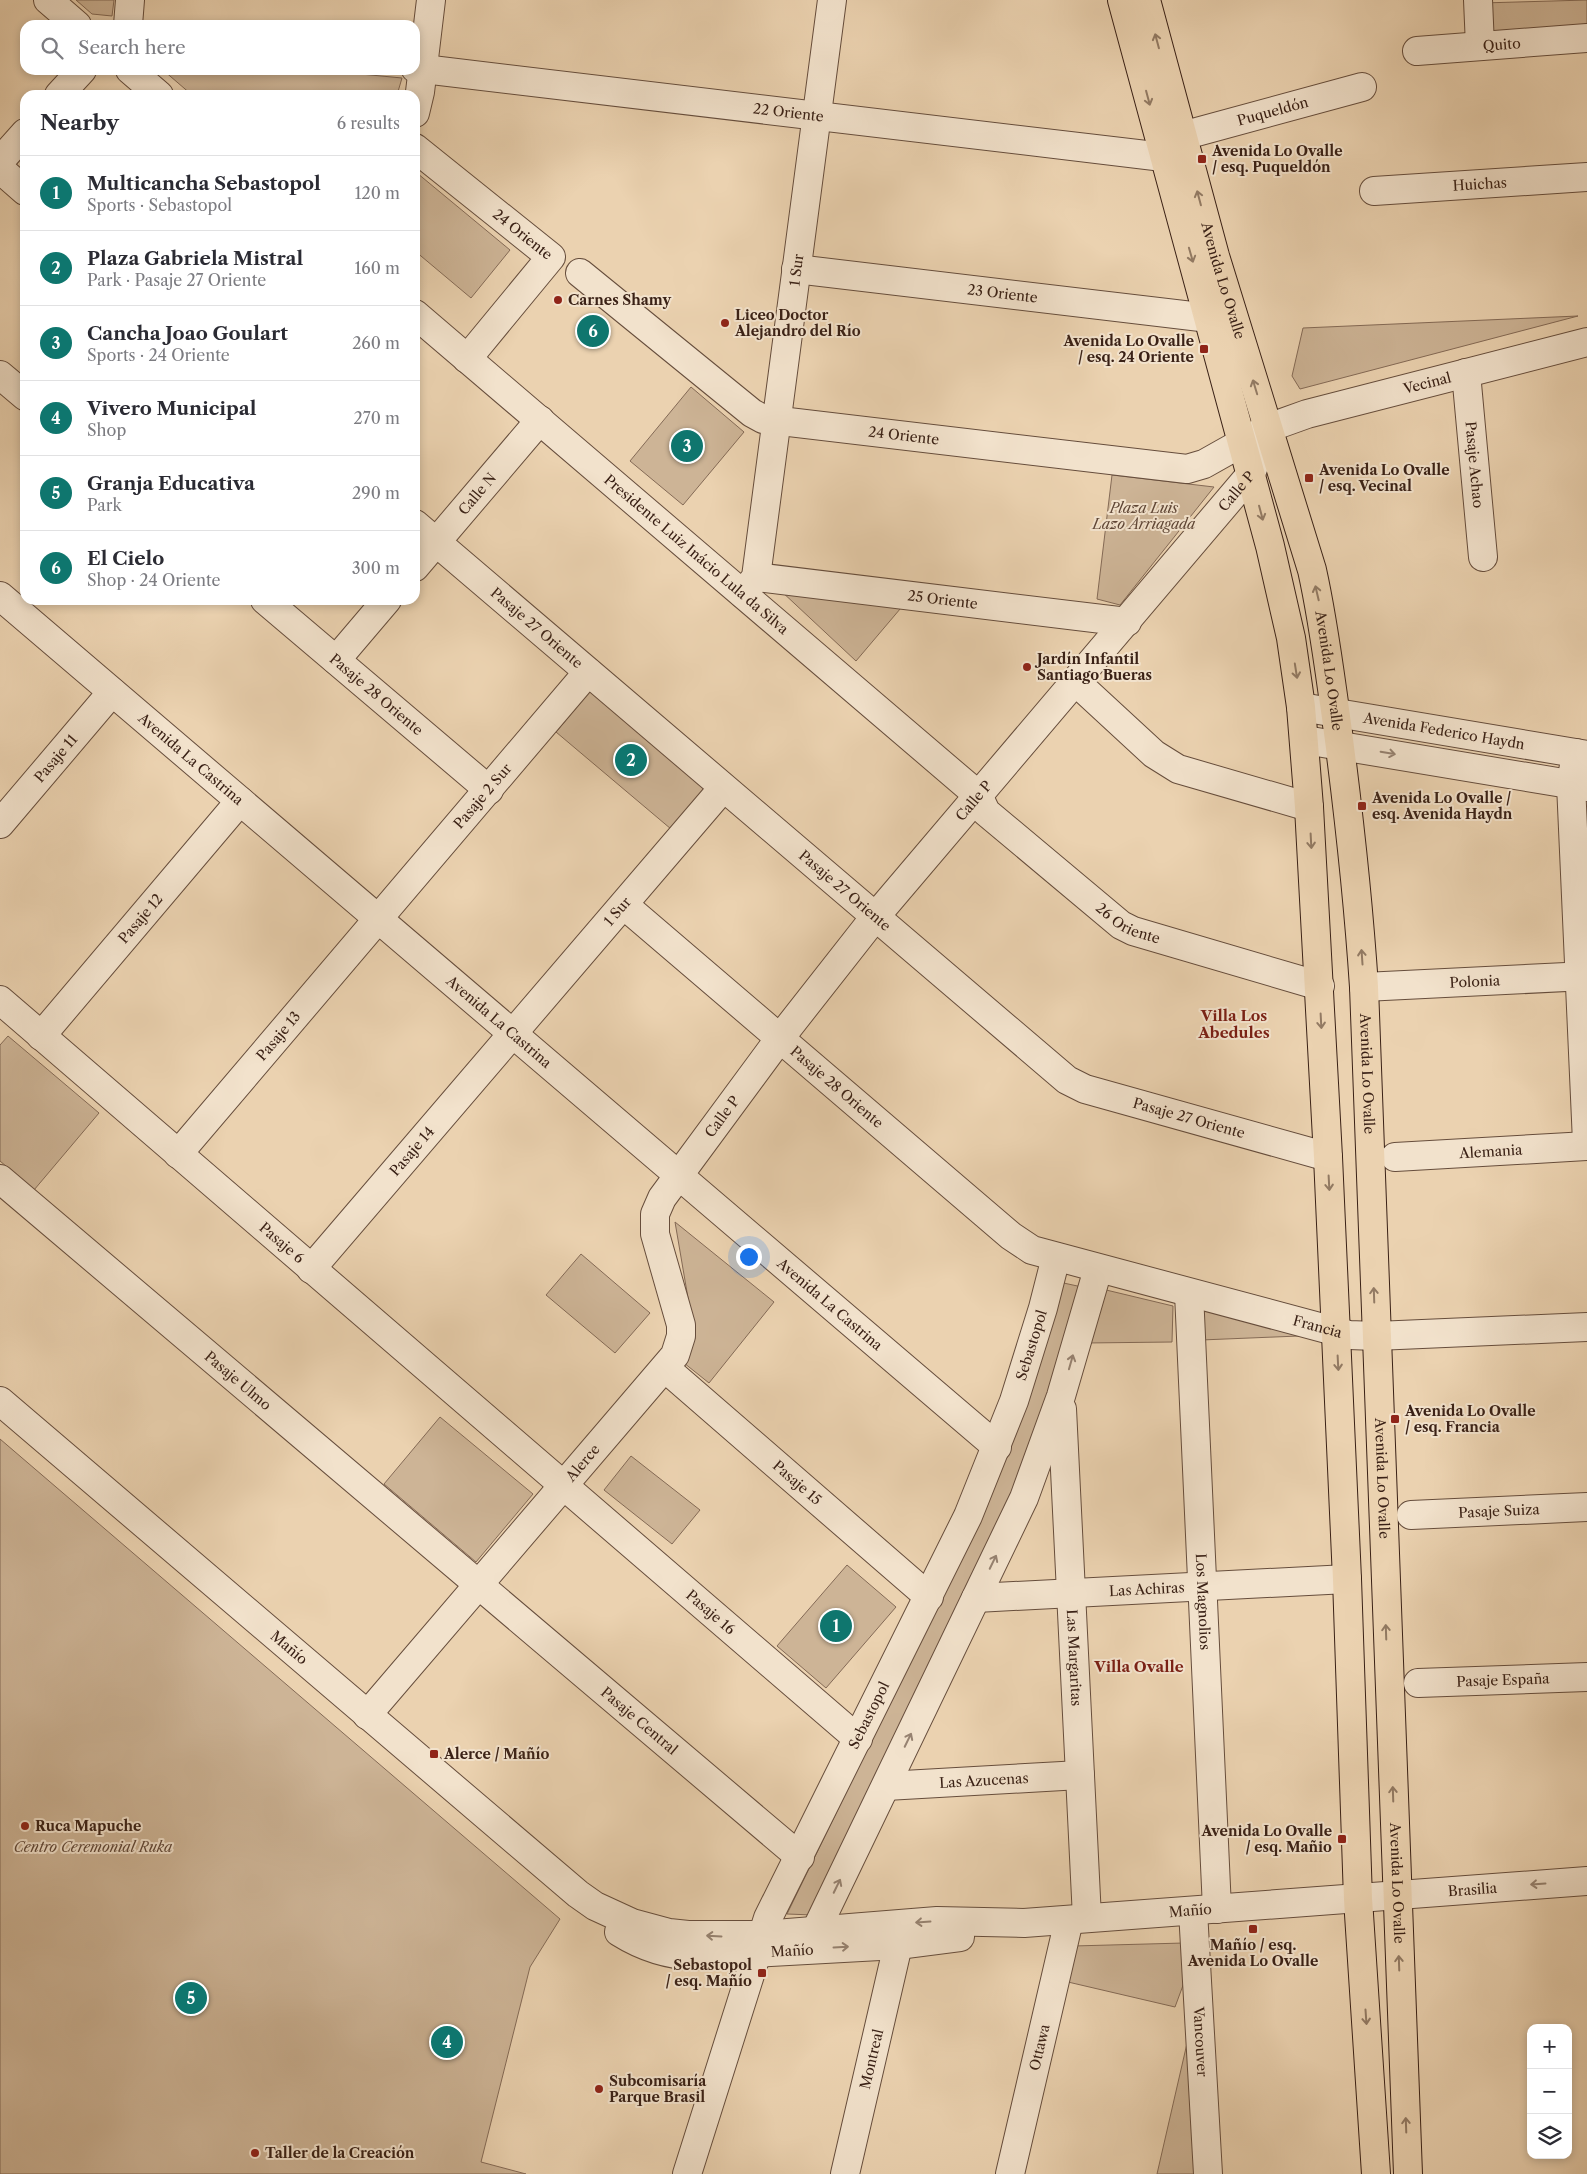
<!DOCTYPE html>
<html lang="en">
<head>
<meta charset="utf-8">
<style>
	:root { --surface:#fff; --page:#f2f2f3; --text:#2b2b33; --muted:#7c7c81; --line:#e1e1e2; --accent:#0f766e }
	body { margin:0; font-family:"Libre Caslon Text",serif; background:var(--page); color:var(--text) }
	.controls { position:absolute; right:15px; bottom:15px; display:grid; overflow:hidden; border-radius:10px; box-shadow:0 2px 8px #0003 }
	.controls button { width:45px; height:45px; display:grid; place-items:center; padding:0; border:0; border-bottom:1px solid var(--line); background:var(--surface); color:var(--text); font:25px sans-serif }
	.you { position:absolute; left:748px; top:1256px; width:18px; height:18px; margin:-12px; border:4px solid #fff; border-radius:50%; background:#1a73e8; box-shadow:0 0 0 8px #1a73e833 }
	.badge { display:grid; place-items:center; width:32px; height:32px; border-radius:50%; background:var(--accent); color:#fff; font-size:16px; font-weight:700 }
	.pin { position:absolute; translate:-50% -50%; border:2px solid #fff; box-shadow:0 1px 5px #0006 }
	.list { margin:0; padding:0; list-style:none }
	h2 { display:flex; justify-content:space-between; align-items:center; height:65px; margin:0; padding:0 20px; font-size:21px }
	h2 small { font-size:16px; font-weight:400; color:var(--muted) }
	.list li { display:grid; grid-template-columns:32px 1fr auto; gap:15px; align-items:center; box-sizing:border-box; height:75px; padding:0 20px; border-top:1px solid var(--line) }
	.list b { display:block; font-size:19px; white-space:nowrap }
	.list p { margin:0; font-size:16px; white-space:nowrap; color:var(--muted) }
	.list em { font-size:16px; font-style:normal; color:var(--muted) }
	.icon { flex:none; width:28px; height:28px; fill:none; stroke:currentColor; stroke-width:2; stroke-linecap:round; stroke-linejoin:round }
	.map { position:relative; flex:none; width:1587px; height:2174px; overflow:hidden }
	.search { position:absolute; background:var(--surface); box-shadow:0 2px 8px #0003; left:20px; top:20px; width:400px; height:55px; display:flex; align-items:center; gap:12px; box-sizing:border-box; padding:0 18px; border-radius:15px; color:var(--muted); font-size:19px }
	.panel { position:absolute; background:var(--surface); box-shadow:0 2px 8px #0003; left:20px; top:90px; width:400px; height:515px; border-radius:15px }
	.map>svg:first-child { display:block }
	.green { fill:#cdb496; stroke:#846a56 }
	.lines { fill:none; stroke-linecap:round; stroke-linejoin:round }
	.minor-casing { stroke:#664d3c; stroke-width:30 }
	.major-casing { stroke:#3a2116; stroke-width:30 }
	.minor { stroke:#f2e2cc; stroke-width:28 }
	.major { stroke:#ebd2b0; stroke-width:28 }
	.oneway { stroke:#927a63 }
	.oneway2 { stroke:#968271 }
	.poi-dot { fill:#8f2418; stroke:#f2e2cc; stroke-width:2 }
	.labels { text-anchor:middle; stroke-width:4; stroke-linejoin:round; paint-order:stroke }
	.street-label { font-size:14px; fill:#3a2116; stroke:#f2e2cc }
	.poi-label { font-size:14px; font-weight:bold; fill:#3a2116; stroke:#f2e2cc; text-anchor:start }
	.park-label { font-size:14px; font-style:italic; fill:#5f4636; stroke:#f2e2cc }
	.neighbourhood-label { font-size:15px; font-weight:bold; fill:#7a1f14; stroke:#f2e2cc }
</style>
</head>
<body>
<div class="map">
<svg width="1587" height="2174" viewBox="0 0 1587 2174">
	<rect width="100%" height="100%" fill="#ebd2b0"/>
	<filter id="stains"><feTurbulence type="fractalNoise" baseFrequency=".004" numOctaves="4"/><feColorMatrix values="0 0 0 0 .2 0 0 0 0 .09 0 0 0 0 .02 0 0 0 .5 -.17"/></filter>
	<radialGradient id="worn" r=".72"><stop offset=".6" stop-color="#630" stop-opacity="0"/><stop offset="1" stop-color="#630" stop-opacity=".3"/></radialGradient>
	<path class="green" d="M76,0H114L112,16L92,14Z
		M1587,0V36L1483,39L1482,3Z
		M163,70H319L402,78L397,95H192Z
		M417,173L510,250L471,298L415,251V176Z
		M1578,316L1300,389L1292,376L1303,328Z
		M691,387L744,432L683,505L630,461Z
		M1112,475L1214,487L1120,605L1097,599Z
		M780,590L906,602L856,661Z
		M590,691L705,789L671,829L556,732Z
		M8,1036L99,1113L34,1190L0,1161V1045Z
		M675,1222L774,1302L709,1383L679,1359L695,1339Z
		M581,1254L650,1313L615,1353L546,1295Z
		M1059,1282L1082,1287L1064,1357L994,1541L813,1915L787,1914L982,1513Z
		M1102,1289L1173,1306L1172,1342L1086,1343Z
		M1202,1308L1299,1336L1201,1340Z
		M440,1417L533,1494L476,1562L384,1484Z
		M0,1439L560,1919L530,1967L481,2162L526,2174H0Z
		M631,1456L700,1510L672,1544L604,1490Z
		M847,1565L896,1607L826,1688L777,1646Z
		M1184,1943L1185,1980L1175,2007L1068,1982L1073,1946Z
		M1188,2039L1200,2174H1157Z"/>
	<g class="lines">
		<g class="minor-casing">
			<g id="minor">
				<path d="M48,0L77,25"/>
				<path d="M1478,0L1480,46"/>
				<path d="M128,25L130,0"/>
				<path id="s1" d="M1417,51L1587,38"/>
				<path id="s2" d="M415,68L1163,157"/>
				<path d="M130,70L159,95"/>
				<path d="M59,95L82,70"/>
				<path d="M415,113L420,92L431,0"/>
				<path id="s3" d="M1182,136L1362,87"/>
				<path id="s4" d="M415,148L551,257L467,359"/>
				<path d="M0,161L25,133"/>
				<path d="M0,169L25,191"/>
				<path id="s5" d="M1374,191L1587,177"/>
				<path id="s6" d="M796,269L1209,318"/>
				<path id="s7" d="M580,273L752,413L763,419L1187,469L1204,464L1268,428L1307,414L1587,342"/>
				<path id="s8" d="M415,314L978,795L986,812L1121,925L1133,931L1320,986"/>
				<path id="s9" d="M1466,373L1483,557"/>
				<path d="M0,375L25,396"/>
				<path id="s10" d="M415,524L1067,1080L1085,1089L1328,1157"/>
				<path id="s11" d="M415,567L540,420"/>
				<path id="s12" d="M756,577L1127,622"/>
				<path id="s13" d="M743,594L756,577L832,0"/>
				<path id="s14" d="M0,596L997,1447"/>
				<path id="s15" d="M265,600L489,790"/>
				<path d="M336,660L387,600"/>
				<path d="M1076,682L1154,754L1178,769L1309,807"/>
				<path id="s16" d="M1301,707L1587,755"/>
				<path d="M1305,740L1587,787"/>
				<path d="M1576,753L1571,784L1587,1142"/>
				<path id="s17" d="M0,824L112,692"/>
				<path id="s18" d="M624,905L1011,1236L1032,1250L1349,1335L1376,1336L1587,1327"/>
				<path id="s19" d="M1364,987L1587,976"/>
				<path id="s20" d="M0,1000L858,1739"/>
				<path id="s21" d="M41,1036L240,801"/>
				<path id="s22" d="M178,1154L588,672"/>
				<path id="s23" d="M1395,1157L1587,1146"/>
				<path id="s24" d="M0,1179L800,1857"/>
				<path id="s25" d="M311,1269L723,788"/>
				<path id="s26" d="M1189,1293L1217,1909"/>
				<path id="s27" d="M665,1368L929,1597"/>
				<path id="s28" d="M0,1401L578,1894L595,1906L632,1923L669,1933L688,1935H762L937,1921L1024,1923L1587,1881"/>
				<path id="s29" d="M1062,1409L1087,1918"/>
				<path id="s30" d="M1411,1515L1587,1507"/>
				<path id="s31" d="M976,1598L1347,1579"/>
				<path id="s32" d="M1418,1683L1587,1677"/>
				<path id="s33" d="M367,1715L675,1355L681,1336V1325L655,1234V1214L662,1198L780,1038L875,917L1251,474L1268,428"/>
				<path id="s34" d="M886,1786L1080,1775"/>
				<path id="s35" d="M1193,1911L1208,2174"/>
				<path d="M816,1930L1024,1498L1061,1396L1098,1269"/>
				<path id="s36" d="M619,1932C643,1947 666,1955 695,1956L898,1945L960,1937"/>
				<path id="s37" d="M687,2174L768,1918L968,1516L1014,1401L1043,1308L1056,1257"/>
				<path id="s38" d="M845,2174L898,1945"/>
				<path id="s39" d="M1010,2174L1069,1920"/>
			</g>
		</g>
		<g class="major-casing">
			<g id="major">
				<path d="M1122,0L1270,546L1291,638L1301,707L1309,807L1328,1157L1347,1579L1358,1899L1376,2174"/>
				<path id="s40" d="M1146,0L1215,256L1312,570C1323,619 1329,668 1336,717C1348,807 1358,896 1364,987L1408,2174"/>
			</g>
		</g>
		<use href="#minor" class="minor"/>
		<use href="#major" class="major"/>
	</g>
	<defs><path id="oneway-shaft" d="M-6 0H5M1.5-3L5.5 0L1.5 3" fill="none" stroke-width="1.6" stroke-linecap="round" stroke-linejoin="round" transform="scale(1.25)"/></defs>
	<g class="oneway">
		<use href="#oneway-shaft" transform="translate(1157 41) rotate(-105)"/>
		<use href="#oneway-shaft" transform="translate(1148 98) rotate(75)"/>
		<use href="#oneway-shaft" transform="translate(1199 198) rotate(-105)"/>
		<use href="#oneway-shaft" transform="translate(1191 255) rotate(74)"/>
		<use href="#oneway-shaft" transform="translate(1255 387) rotate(-107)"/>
		<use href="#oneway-shaft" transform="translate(1261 513) rotate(75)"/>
		<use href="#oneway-shaft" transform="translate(1317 593) rotate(-103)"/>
		<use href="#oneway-shaft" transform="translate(1296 671) rotate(81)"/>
		<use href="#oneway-shaft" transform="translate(1311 841) rotate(87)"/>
		<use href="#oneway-shaft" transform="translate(1362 957) rotate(-94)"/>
		<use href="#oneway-shaft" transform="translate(1321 1021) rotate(87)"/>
		<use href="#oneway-shaft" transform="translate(1329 1183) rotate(87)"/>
		<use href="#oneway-shaft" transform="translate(1374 1295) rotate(-92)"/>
		<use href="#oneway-shaft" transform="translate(1338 1363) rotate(87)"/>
		<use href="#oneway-shaft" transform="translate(1386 1632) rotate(-92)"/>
		<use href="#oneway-shaft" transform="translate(1393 1794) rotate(-92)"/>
		<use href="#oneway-shaft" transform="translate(1399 1963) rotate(-92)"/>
		<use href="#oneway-shaft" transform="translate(1366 2017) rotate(86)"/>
		<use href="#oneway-shaft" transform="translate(1406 2125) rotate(-92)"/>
	</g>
	<g class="oneway2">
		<use href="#oneway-shaft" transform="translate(1388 753) rotate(10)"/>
		<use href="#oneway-shaft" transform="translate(1071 1362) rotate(-74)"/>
		<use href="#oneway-shaft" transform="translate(993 1562) rotate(-64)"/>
		<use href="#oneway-shaft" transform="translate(908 1740) rotate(-64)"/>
		<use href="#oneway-shaft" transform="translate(1538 1884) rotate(176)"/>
		<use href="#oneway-shaft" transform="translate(837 1886) rotate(-64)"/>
		<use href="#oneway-shaft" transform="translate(923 1922) rotate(176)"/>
		<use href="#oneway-shaft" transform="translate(714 1936) rotate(-177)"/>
		<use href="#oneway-shaft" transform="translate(841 1947) rotate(-3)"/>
	</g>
	<g class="poi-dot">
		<rect x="1197" y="154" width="10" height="10" rx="2.5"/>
		<circle cx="558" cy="300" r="5"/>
		<circle cx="725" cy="323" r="5"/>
		<rect x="1199" y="344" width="10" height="10" rx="2.5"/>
		<rect x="1304" y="473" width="10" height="10" rx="2.5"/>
		<circle cx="1027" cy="667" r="5"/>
		<rect x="1357" y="801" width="10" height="10" rx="2.5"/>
		<rect x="1390" y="1414" width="10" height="10" rx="2.5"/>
		<rect x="429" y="1749" width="10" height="10" rx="2.5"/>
		<circle cx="25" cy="1826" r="5"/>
		<rect x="1337" y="1834" width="10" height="10" rx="2.5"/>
		<rect x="1248" y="1924" width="10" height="10" rx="2.5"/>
		<rect x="757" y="1968" width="10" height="10" rx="2.5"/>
		<circle cx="599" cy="2089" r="5"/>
		<circle cx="255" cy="2153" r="5"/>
	</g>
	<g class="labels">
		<g class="street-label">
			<text dy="5" stroke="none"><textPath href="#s1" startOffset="85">Quito</textPath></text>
			<text dy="5" stroke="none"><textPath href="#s3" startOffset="94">Puqueldón</textPath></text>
			<text dy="5" stroke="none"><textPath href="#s2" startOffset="376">22 Oriente</textPath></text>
			<text dy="5" stroke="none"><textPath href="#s5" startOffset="106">Huichas</textPath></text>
			<text dy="5" stroke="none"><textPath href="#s4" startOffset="138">24 Oriente</textPath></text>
			<text dy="5" stroke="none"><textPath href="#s13" startOffset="331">1 Sur</textPath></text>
			<text dy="5" stroke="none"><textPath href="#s40" startOffset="291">Avenida Lo Ovalle</textPath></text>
			<text dy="5" stroke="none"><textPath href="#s6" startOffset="208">23 Oriente</textPath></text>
			<text dy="5" stroke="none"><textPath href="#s7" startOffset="918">Vecinal</textPath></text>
			<text dy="5" stroke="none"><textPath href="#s7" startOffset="376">24 Oriente</textPath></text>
			<text dy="5" stroke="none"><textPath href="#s9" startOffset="92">Pasaje Achao</textPath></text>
			<text dy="5" stroke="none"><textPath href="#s33" startOffset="1548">Calle P</textPath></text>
			<text dy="5" stroke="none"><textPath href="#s11" startOffset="96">Calle N</textPath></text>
			<text dy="5" stroke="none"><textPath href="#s8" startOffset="370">Presidente Luiz Inácio Lula da Silva</textPath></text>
			<text dy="5" stroke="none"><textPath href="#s12" startOffset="188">25 Oriente</textPath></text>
			<text dy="5" stroke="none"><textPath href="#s10" startOffset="160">Pasaje 27 Oriente</textPath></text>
			<text dy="5" stroke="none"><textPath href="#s40" startOffset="696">Avenida Lo Ovalle</textPath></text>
			<text dy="5" stroke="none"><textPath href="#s15" startOffset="146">Pasaje 28 Oriente</textPath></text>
			<text dy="5" stroke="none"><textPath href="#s16" startOffset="145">Avenida Federico Haydn</textPath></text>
			<text dy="5" stroke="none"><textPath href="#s17" startOffset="86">Pasaje 11</textPath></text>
			<text dy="5" stroke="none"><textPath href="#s14" startOffset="251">Avenida La Castrina</textPath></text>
			<text dy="5" stroke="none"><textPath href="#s22" startOffset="470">Pasaje 2 Sur</textPath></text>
			<text dy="5" stroke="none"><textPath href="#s33" startOffset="1142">Calle P</textPath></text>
			<text dy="5" stroke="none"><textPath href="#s10" startOffset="565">Pasaje 27 Oriente</textPath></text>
			<text dy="5" stroke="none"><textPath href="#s25" startOffset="471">1 Sur</textPath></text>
			<text dy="5" stroke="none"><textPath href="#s21" startOffset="154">Pasaje 12</textPath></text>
			<text dy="5" stroke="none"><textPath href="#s8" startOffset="941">26 Oriente</textPath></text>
			<text dy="5" stroke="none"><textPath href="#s19" startOffset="111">Polonia</textPath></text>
			<text dy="5" stroke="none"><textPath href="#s14" startOffset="656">Avenida La Castrina</textPath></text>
			<text dy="5" stroke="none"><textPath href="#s22" startOffset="155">Pasaje 13</textPath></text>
			<text dy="5" stroke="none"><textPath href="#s40" startOffset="1101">Avenida Lo Ovalle</textPath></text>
			<text dy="5" stroke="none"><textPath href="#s18" startOffset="280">Pasaje 28 Oriente</textPath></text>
			<text dy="5" stroke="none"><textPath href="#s33" startOffset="738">Calle P</textPath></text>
			<text dy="5" stroke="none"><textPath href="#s10" startOffset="985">Pasaje 27 Oriente</textPath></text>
			<text dy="5" stroke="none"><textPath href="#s25" startOffset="155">Pasaje 14</textPath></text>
			<text dy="5" stroke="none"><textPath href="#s23" startOffset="96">Alemania</textPath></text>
			<text dy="5" stroke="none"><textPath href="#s20" startOffset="372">Pasaje 6</textPath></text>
			<text dy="5" stroke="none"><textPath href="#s14" startOffset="1091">Avenida La Castrina</textPath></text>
			<text dy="5" stroke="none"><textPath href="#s18" startOffset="830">Francia</textPath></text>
			<text dy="5" stroke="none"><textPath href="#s37" startOffset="900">Sebastopol</textPath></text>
			<text dy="5" stroke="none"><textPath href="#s24" startOffset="312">Pasaje Ulmo</textPath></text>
			<text dy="5" stroke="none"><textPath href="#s33" startOffset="332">Alerce</textPath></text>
			<text dy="5" stroke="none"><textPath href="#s40" startOffset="1506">Avenida Lo Ovalle</textPath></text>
			<text dy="5" stroke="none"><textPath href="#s27" startOffset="175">Pasaje 15</textPath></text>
			<text dy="5" stroke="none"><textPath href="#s30" startOffset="88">Pasaje Suiza</textPath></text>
			<text dy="5" stroke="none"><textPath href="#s31" startOffset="171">Las Achiras</textPath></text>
			<text dy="5" stroke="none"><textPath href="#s26" startOffset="309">Los Magnolios</textPath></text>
			<text dy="5" stroke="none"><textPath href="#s20" startOffset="938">Pasaje 16</textPath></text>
			<text dy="5" stroke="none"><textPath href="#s28" startOffset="380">Mañío</textPath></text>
			<text dy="5" stroke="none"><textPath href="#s29" startOffset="249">Las Margaritas</textPath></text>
			<text dy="5" stroke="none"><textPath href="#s32" startOffset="85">Pasaje España</textPath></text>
			<text dy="5" stroke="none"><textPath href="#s37" startOffset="495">Sebastopol</textPath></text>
			<text dy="5" stroke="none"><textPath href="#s24" startOffset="838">Pasaje Central</textPath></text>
			<text dy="5" stroke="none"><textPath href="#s34" startOffset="98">Las Azucenas</textPath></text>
			<text dy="5" stroke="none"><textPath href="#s40" startOffset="1911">Avenida Lo Ovalle</textPath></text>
			<text dy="5" stroke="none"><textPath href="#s28" startOffset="1665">Brasilia</textPath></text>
			<text dy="5" stroke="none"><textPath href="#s28" startOffset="1382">Mañío</textPath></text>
			<text dy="5" stroke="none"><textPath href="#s36" startOffset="178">Mañío</textPath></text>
			<text dy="5" stroke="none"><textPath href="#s35" startOffset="131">Vancouver</textPath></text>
			<text dy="5" stroke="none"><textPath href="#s39" startOffset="130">Ottawa</textPath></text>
			<text dy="5" stroke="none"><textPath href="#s38" startOffset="118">Montreal</textPath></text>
		</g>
		<g class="poi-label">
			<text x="1212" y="156">Avenida Lo Ovalle<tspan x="1212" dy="16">/ esq. Puqueldón</tspan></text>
			<text x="568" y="305">Carnes Shamy</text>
			<text x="735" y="320">Liceo Doctor<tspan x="735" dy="16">Alejandro del Río</tspan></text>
			<text x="1194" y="346" text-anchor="end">Avenida Lo Ovalle<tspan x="1194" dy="16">/ esq. 24 Oriente</tspan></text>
			<text x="1319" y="475">Avenida Lo Ovalle<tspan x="1319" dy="16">/ esq. Vecinal</tspan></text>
			<text x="1037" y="664">Jardín Infantil<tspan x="1037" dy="16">Santiago Bueras</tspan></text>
			<text x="1372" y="803">Avenida Lo Ovalle /<tspan x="1372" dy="16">esq. Avenida Haydn</tspan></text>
			<text x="1405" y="1416">Avenida Lo Ovalle<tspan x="1405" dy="16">/ esq. Francia</tspan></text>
			<text x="444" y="1759">Alerce / Mañío</text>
			<text x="35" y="1831">Ruca Mapuche</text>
			<text x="1332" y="1836" text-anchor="end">Avenida Lo Ovalle<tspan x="1332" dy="16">/ esq. Mañio</tspan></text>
			<text x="1253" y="1950" text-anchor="middle">Mañío / esq.<tspan x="1253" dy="16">Avenida Lo Ovalle</tspan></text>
			<text x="752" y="1970" text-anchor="end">Sebastopol<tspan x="752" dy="16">/ esq. Mañío</tspan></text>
			<text x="609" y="2086">Subcomisaría<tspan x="609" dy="16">Parque Brasil</tspan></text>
			<text x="265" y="2158">Taller de la Creación</text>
		</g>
		<g class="park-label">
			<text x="1144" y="513">Plaza Luis<tspan x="1144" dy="16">Lazo Arriagada</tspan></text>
			<text x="93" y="1852">Centro Ceremonial Ruka</text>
		</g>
		<g class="neighbourhood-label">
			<text x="1234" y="1021">Villa Los<tspan x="1234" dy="17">Abedules</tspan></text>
			<text x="1139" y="1672">Villa Ovalle</text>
		</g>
	</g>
	<rect width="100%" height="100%" filter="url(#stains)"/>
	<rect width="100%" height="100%" fill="url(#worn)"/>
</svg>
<div class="controls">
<button>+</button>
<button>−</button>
<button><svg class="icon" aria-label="layers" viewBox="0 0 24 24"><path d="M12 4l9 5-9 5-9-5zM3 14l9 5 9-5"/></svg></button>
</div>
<div class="you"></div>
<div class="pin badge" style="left:836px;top:1626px">1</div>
<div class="pin badge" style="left:631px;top:760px">2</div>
<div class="pin badge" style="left:687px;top:446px">3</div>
<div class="pin badge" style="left:447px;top:2042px">4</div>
<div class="pin badge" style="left:191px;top:1998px">5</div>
<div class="pin badge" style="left:593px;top:331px">6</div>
<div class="search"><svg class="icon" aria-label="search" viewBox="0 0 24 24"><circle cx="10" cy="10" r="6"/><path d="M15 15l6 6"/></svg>Search here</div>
<section class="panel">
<h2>Nearby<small>6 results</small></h2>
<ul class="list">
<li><span class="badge">1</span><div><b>Multicancha Sebastopol</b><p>Sports · Sebastopol</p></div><em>120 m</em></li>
<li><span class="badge">2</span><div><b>Plaza Gabriela Mistral</b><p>Park · Pasaje 27 Oriente</p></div><em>160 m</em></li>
<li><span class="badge">3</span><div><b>Cancha Joao Goulart</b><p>Sports · 24 Oriente</p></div><em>260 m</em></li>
<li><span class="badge">4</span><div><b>Vivero Municipal</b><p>Shop</p></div><em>270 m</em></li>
<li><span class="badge">5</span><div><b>Granja Educativa</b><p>Park</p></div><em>290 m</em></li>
<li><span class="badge">6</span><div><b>El Cielo</b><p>Shop · 24 Oriente</p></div><em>300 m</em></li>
</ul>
</section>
</div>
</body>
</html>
